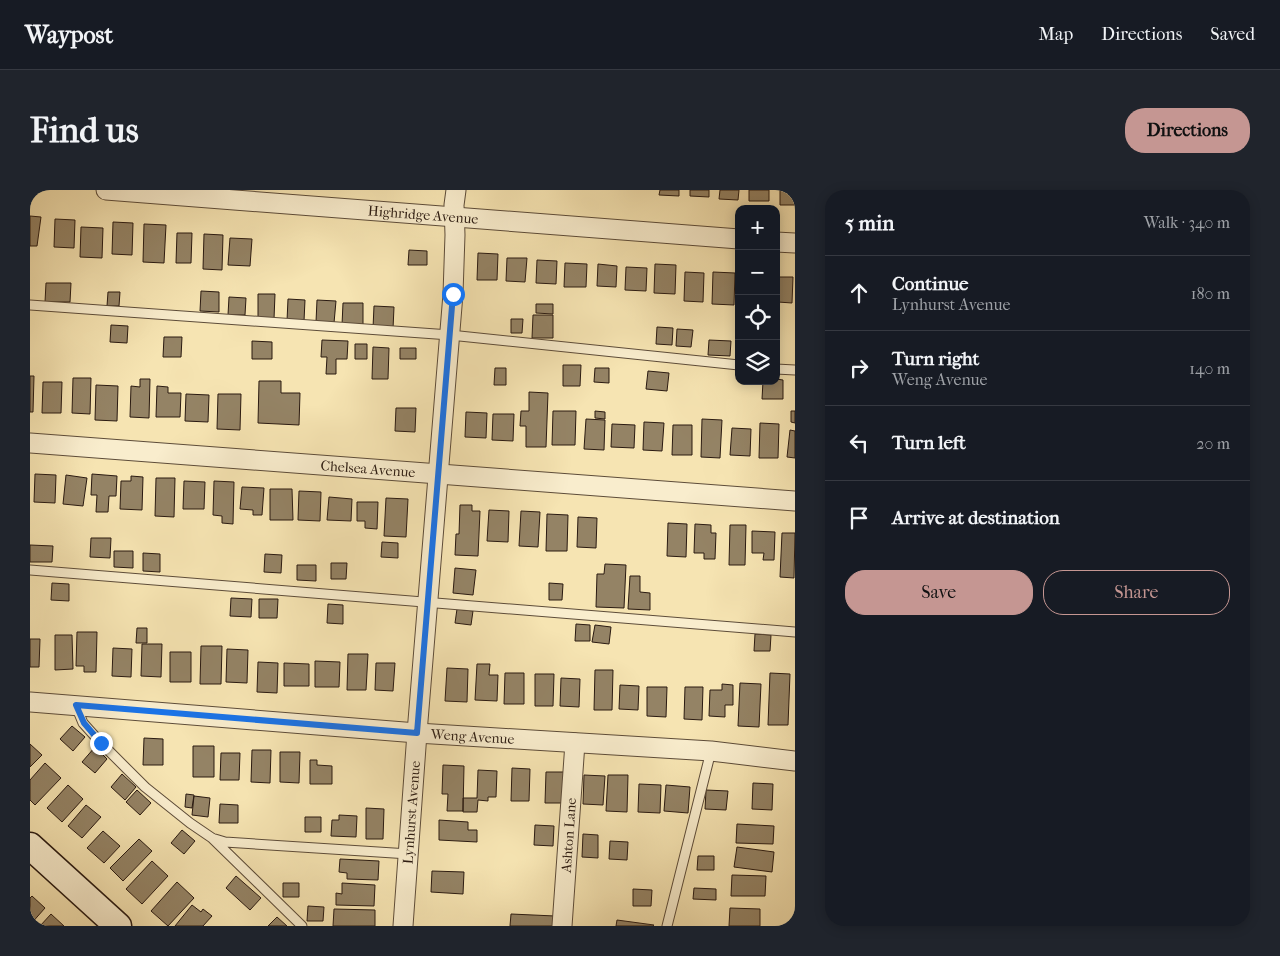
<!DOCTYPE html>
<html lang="en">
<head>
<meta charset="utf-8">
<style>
	:root { --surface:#171b24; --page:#20242c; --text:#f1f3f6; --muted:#9ea1a6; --line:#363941; --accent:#c59692 }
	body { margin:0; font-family:"IM FELL French Canon",serif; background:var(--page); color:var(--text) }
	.controls { position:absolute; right:15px; top:15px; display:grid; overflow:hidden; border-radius:10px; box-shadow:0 2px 12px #0003 }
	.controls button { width:45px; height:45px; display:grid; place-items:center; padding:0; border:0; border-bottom:1px solid var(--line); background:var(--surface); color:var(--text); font:25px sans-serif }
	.stop { position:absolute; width:15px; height:15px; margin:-11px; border:4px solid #1a73e8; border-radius:50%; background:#fff }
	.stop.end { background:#1a73e8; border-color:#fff; box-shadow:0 1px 5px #0008 }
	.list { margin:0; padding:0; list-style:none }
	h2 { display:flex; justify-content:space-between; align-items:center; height:65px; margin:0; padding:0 20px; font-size:21px }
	h2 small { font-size:16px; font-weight:400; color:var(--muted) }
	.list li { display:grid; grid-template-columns:32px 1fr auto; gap:15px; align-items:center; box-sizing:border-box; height:75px; padding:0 20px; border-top:1px solid var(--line) }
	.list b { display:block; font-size:19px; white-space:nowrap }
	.list p { margin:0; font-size:16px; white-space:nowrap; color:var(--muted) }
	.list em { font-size:16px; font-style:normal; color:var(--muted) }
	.actions { display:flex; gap:10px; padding:15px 20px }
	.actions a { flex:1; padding:11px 0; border:1px solid var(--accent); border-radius:20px; text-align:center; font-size:18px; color:var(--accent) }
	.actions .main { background:var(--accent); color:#111 }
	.icon { flex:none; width:28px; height:28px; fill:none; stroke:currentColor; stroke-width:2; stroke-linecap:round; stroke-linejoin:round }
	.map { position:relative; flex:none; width:765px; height:736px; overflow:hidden; border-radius:20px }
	header { display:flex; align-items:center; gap:30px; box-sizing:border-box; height:70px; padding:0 25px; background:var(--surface); border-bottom:1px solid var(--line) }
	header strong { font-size:24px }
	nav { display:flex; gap:28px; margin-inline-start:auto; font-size:18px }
	.intro { display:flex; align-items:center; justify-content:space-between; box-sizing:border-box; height:120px; padding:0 30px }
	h1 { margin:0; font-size:35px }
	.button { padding:12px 22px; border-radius:20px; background:var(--accent); color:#111; font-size:18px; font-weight:700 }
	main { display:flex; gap:30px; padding:0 30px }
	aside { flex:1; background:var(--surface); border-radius:20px; box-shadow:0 2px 12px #0003 }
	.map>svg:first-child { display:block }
	.building { fill:#948365; stroke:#2a1a11 }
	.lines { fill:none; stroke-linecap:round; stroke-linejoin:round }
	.lane-casing { stroke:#5d4c39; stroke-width:11 }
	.street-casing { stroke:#5d4c39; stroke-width:21 }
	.secondary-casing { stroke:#2a1a11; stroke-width:29 }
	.lane { stroke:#f9edcd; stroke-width:9 }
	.street { stroke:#f9edcd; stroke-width:19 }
	.secondary { stroke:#f9edcd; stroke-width:26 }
	.route { stroke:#1a73e8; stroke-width:6 }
	.labels { text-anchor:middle; stroke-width:4.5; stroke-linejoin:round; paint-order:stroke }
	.street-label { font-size:14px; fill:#2a1a11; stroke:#f9edcd }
</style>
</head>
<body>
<header>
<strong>Waypost</strong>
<nav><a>Map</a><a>Directions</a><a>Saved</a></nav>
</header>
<div class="intro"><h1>Find us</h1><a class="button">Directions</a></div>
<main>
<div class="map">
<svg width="765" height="736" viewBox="0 0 765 736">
	<rect width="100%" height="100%" fill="#f6e4b2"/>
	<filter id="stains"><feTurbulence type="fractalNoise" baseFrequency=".004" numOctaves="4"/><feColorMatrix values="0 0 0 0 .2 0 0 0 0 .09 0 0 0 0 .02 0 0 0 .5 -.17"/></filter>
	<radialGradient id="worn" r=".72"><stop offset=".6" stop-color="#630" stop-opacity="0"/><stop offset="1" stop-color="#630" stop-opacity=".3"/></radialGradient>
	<path class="building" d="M630,0H649V6L629,5Z
		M660,0H679V7L660,6Z
		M690,0H709L708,10L689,9Z
		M719,0H739V11H719Z
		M750,0H765V15H750Z
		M0,26L11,27L7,56H0Z
		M25,29L45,30L44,58L24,57Z
		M83,32L103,33L102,65L82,64Z
		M114,34L136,35L134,73L113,72Z
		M51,37L73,38L72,68L50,67Z
		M147,43H162L161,73H146Z
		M174,44L193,45L192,80L173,79Z
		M200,48L222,49L220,76L198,75Z
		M379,60L397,61V75H378Z
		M448,63L468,64L467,90H447Z
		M477,68H497L495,92L476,91Z
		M507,70L527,71L526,94L506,93Z
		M535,73L557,74L556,97H534Z
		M568,74L587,76L586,97L567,96Z
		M625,74L646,75L645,104L624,103Z
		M596,77L617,78L616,101L595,100Z
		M655,82L674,83L673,112L654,111Z
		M683,82L705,83L704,115L682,114Z
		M746,87H763L762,113L748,112V107H746Z
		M16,93H41L40,112H15Z
		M171,101L189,102V122L170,121Z
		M78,102H90L89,116H77Z
		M228,104H245L244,129L228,128Z
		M199,107L216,108L215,125H198Z
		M258,109L275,110L274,131H257Z
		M287,110L306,111L304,133L286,132Z
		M313,113H333V136L312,135Z
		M506,114H523V124L506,123Z
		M344,116L364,117L363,139L343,138Z
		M503,125H523V148H502Z
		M481,129H493L492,143H481Z
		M81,135L98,136L97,153L80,152Z
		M627,137L643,138L642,155L626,154Z
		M647,139L663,140L661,157L646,156Z
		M134,147H152L151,167H133Z
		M292,150L318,151L317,169H306V184H296L297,167H291Z
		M679,150L701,151L700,166L678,165Z
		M222,151L242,152V169H222Z
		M325,154H337V169H325Z
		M343,157L359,158L358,189H342Z
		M370,158H386V169H370Z
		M533,175H551L550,196H533Z
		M465,178H476V195H464Z
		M565,178H579V193L564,192Z
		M618,181L639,183L637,201L616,199Z
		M0,186H4L3,222H0Z
		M43,188H61L60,224L42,223Z
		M110,189H120L119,228L100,227L101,196L110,197Z
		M746,189L753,190V209H732L733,191H746Z
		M229,191H251V203H270L269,235L228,233Z
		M13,192H32L31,223H12Z
		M66,195L88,196L87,231L65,230Z
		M127,196L138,197V203H151L150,227H126Z
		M499,202L518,203L516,257H496V236H490L491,221H499Z
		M156,204L179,205L178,232L155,231Z
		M188,204H211L210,240L187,239Z
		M366,218H386L385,242L365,241Z
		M523,221H546L545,255H522Z
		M565,221L575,222V229L565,228Z
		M761,221H765V233L761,232Z
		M436,222L457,223L456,248L435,247Z
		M463,224H484L483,251L462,250Z
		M556,229L575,230L574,260L554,259Z
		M672,229L692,230L690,268L671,267Z
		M614,232L634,233L632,261L613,260Z
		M730,233L749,234L748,268H729Z
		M582,234L605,235L604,258L581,257Z
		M643,235H662V265H642Z
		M702,238L721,239L720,266L700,265Z
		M760,240L765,241V268L757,267Z
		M5,284L26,285L25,313L4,312Z
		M62,284L87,286L86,306H79L78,322H66L67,305H61Z
		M36,285L57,288L53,316L33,314Z
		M101,286L113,287L112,320L90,319L91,291H101Z
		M126,288H145L144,327L125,326Z
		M154,291L175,292L174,319H153Z
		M184,291L204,292L203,334L192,333V326L183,325Z
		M212,297L234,298L232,325H223V320L210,319Z
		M240,299H262L263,330H240Z
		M269,301L291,302L290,331L268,330Z
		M299,307L322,309L321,331L297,330Z
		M356,308L378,309L376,347L354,346Z
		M327,312H348L347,339L335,338V331H327Z
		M430,315H442V321H450L448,366L425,365L426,344H429Z
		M459,320L479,321L478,352L457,351Z
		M491,321L510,322L508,357L489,356Z
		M517,324L538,325L537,361H516Z
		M548,327L567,328L566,358L547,357Z
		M638,333L657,334L656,367L637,366Z
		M665,334L681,335V343H686L685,369H674V363H664Z
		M700,335H716L715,375H699Z
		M722,341L745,342L744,370H733L734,363H722Z
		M752,343H765L764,388L750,387Z
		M61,348H81L80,368L60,367Z
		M352,352L368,353V368L351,367Z
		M0,355L23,356L22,372H0Z
		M84,361H103V378L84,377Z
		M113,363L130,364V382L113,381Z
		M235,364L252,365L251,383L234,382Z
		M301,373H317L316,389H301Z
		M575,374L596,375L594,418L566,417L567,384H574Z
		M267,375H286V391L267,390Z
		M425,378L446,380L443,405L423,403Z
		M600,386H610V402L620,403V420L598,419Z
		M22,393L39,394V411L21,410Z
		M519,393L533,394L532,410H519Z
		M201,408L222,409L221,427L200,426Z
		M229,409H248L247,428H229Z
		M298,414L313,415V434L297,433Z
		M427,419L443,421L441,435L425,433Z
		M546,434L560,435V451H545Z
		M565,435L581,437L579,454L562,452Z
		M107,438H117V453H106Z
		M47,442H67L66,482H54V476H46Z
		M725,444L741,445L740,461H724Z
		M25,445H42L43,479L25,480Z
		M0,449H10L9,477H0Z
		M112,454H132L131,487L111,486Z
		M171,456H192L191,494H170Z
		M83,458L102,459L101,487L82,486Z
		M197,459L218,460L217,493L196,492Z
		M140,462H161V492H140Z
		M318,464H338L336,500H317Z
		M285,471L310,472L309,497H285Z
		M228,472L248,473L247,503L227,502Z
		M254,473L279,474V496H254Z
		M346,473H365L363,501L345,500Z
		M447,474H460L459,485H468L467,511L445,510Z
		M417,478L438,479L437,512L415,511Z
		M565,480H583L582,520H564Z
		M475,483H494V514H474Z
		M740,483L760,484L758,535H738Z
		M505,484H524L523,516H505Z
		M531,488L550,489L549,517L530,516Z
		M710,493L731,494L729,537L708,536Z
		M692,494L703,495V515H695V527L679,526L680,500H692Z
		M590,495L609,496L608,520L589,519Z
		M617,497H637L636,527L617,526Z
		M655,497H673L672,530L654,529Z
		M42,536L55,547L43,561L30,549Z
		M114,548L133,549V575H113Z
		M0,554L12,565L0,577Z
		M163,556H184V587H163Z
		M65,557L77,569L65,583L52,572Z
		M222,560H241L240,593L221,592Z
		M250,562H270L269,593L250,592Z
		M191,563H210L209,590H190Z
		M280,570H287V575L302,576V594H280Z
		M15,573L31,588L5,615L0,610V590Z
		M413,575L434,576L433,621H417L418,604H412Z
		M482,578L500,579L499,611H481Z
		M448,580L467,581L466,607H458V611L448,610L447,622H433V608H447Z
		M516,582H534V613H515Z
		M92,584L106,597L95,610L81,597Z
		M554,585L575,586L573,615L553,614Z
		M578,585H598L597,622L576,621Z
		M723,593L743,594L742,620L722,619Z
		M609,594L631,595L630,623L608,622Z
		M38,595L53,609L32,632L17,618Z
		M636,595L660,597L658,623L634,621Z
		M107,600L121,613L110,625L96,612Z
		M676,600L698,601L696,620L675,619Z
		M156,604L164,605L162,618L155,617Z
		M164,606L180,608L178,627L162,625Z
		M190,614L208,615V633H189Z
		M56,615L71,627L52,648L38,636Z
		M336,618L354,619L353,649H336Z
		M309,625L327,626L326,647L301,646L302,630H309Z
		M275,627H291V642H275Z
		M409,630L438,632V640H447V652L409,650Z
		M707,634L744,636L743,654L706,653Z
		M505,635L524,636L523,656L504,655Z
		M152,640L165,651L154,664L141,653Z
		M73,641L90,656L74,673L57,658Z
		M553,644L568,645V668L552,667Z
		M109,649L122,661L93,691L80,678Z
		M580,651L598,652L597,670L579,669Z
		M707,657L744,662L742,682L704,677Z
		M668,666H684V680H667Z
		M310,669L349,671L348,690L317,689V683L309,682Z
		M122,671L138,686L112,714L96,699Z
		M402,681L434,682L433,704L401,702Z
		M702,685L736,686L735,706H701Z
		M206,686L231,708L220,720L196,698Z
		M147,692L164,708L138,736L121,721Z
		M253,693H269V707H253Z
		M312,693L345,695L344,716L306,715V703L312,704Z
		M664,698L686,699V710L663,709Z
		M603,699L622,700L621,716H603Z
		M2,706L15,718L0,735V708Z
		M162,715L171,722L173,719L182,726L173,736H145Z
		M278,716L294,717L293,731H277Z
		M700,718L730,719V736H699Z
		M304,719L345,720V736H303Z
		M21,724L34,736H10Z
		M481,724L525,726V736H480Z
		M247,727L257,736H238Z
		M587,730L624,735L623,736H586Z"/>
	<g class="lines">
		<g class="lane-casing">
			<path id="lane" d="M0,115L420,145L709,175
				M746,179L765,180
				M0,380L765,442
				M46,516L53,533L71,553L115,597L160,633L182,648L272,736
				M185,649L195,652L379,664
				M637,736L681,561"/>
		</g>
		<g class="street-casing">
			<g id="street">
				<path id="s1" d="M76,0L709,49"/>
				<path d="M746,52L765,53"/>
				<path id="s2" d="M0,253L765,311"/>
				<path id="s3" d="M0,512L387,543L681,561L765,571"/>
				<path id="s4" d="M373,736L387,543L423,104L425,45L424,15L426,0"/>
				<path id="s5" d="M532,736L545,553"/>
			</g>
		</g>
		<g class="secondary-casing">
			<path id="secondary" d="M0,656L88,736"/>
		</g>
		<use href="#lane" class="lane"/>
		<use href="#street" class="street"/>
		<use href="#secondary" class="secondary"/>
	</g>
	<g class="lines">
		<path class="route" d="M71,553L54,533L46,515L387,543L423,104"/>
	</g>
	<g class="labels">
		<g class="street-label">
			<text dy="5" stroke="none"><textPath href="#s1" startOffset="318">Highridge Avenue</textPath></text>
			<text dy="5" stroke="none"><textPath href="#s2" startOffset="339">Chelsea Avenue</textPath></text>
			<text dy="5" stroke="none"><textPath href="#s3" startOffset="444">Weng Avenue</textPath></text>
			<text dy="5" stroke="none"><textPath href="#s4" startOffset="114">Lynhurst Avenue</textPath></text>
			<text dy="5" stroke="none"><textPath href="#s5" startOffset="91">Ashton Lane</textPath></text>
		</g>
	</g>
	<rect width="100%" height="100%" filter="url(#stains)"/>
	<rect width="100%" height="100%" fill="url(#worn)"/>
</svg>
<div class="controls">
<button>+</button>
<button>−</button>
<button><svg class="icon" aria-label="locate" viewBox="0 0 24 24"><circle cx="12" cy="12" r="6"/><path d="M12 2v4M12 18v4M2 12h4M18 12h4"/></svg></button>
<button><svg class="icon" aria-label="layers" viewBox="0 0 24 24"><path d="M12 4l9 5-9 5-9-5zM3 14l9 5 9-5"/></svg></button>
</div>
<div class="stop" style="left:423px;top:104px"></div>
<div class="stop end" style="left:71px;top:553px"></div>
</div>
<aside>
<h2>5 min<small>Walk · 340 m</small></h2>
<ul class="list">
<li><svg class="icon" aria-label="ahead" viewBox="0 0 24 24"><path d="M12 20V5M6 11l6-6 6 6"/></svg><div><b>Continue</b><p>Lynhurst Avenue</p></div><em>180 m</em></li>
<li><svg class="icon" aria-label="right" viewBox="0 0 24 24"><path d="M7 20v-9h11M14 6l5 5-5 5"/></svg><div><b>Turn right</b><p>Weng Avenue</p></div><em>140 m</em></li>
<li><svg class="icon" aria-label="left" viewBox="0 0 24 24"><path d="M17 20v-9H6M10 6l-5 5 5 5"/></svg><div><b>Turn left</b></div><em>20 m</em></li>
<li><svg class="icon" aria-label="arrive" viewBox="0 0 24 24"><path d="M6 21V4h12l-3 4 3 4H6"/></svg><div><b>Arrive at destination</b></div></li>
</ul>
<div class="actions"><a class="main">Save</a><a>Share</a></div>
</aside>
</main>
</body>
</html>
